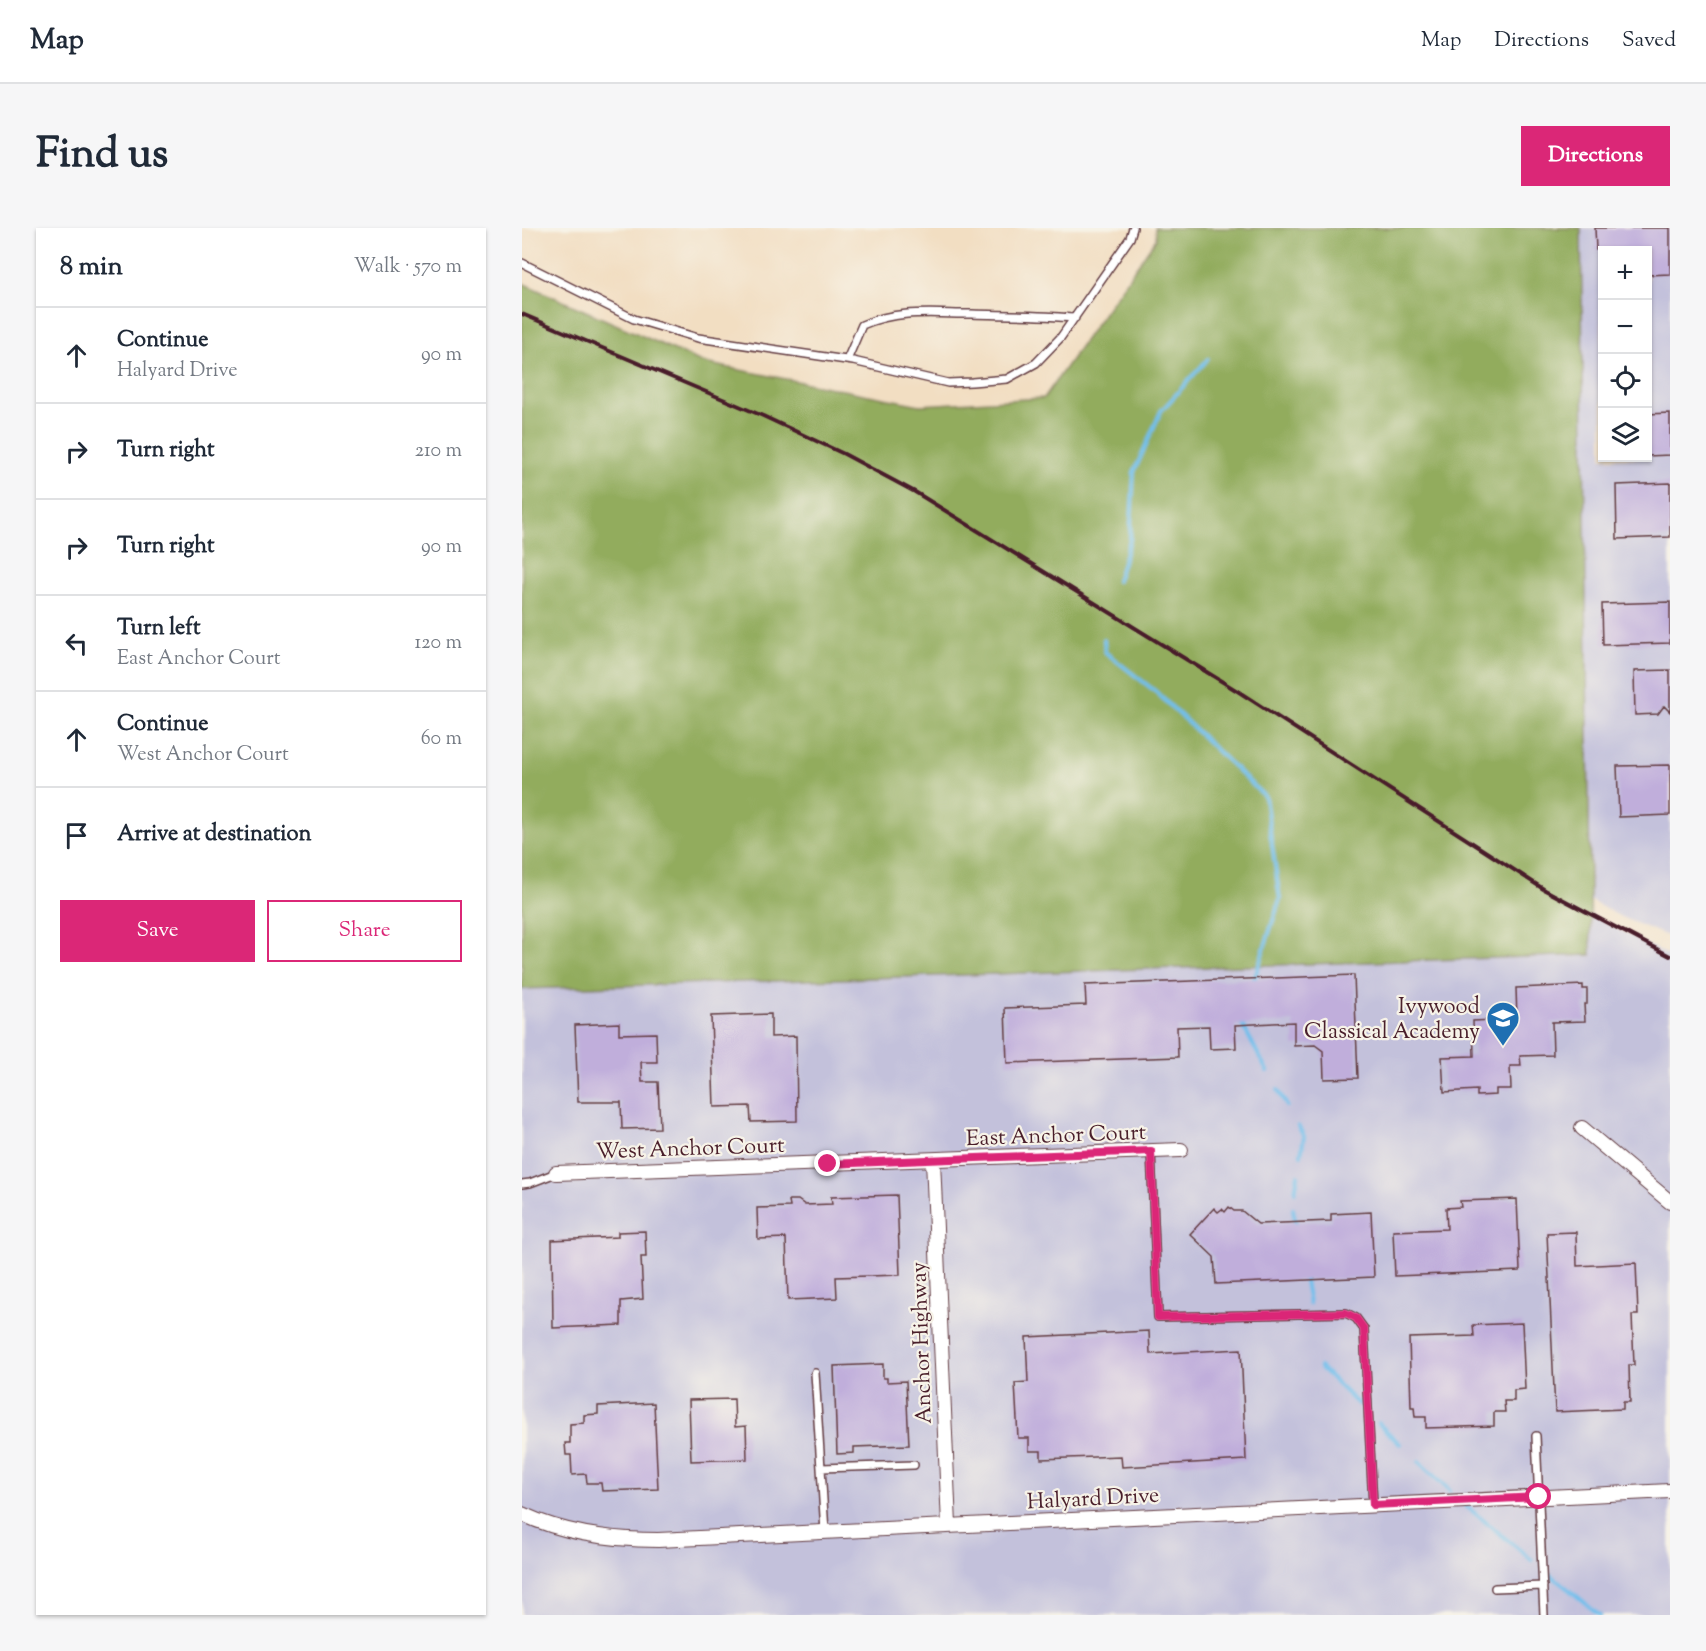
<!DOCTYPE html>
<html lang="en">
<head>
<meta charset="utf-8">
<style>
	:root { --surface:#fff; --page:#f6f6f7; --text:#1f2937; --muted:#747a83; --line:#e0e1e3; --accent:#db2777 }
	body { margin:0; font-family:"Sorts Mill Goudy",serif; background:var(--page); color:var(--text) }
	.controls { position:absolute; right:18px; top:18px; display:grid; overflow:hidden; border-radius:0px; box-shadow:0 2px 4px #0004 }
	.controls button { width:54px; height:54px; display:grid; place-items:center; padding:0; border:0; border-bottom:2px solid var(--line); background:var(--surface); color:var(--text); font:30px sans-serif }
	.stop { position:absolute; width:18px; height:18px; margin:-14px; border:4px solid #db2777; border-radius:50%; background:#fff }
	.stop.end { background:#db2777; border-color:#fff; box-shadow:0 2px 6px #0008 }
	.list { margin:0; padding:0; list-style:none }
	h2 { display:flex; justify-content:space-between; align-items:center; height:78px; margin:0; padding:0 24px; font-size:26px }
	h2 small { font-size:20px; font-weight:400; color:var(--muted) }
	.list li { display:grid; grid-template-columns:39px 1fr auto; gap:18px; align-items:center; box-sizing:border-box; height:96px; padding:0 24px; border-top:2px solid var(--line) }
	.list b { display:block; font-size:22px; white-space:nowrap }
	.list p { margin:0; font-size:20px; white-space:nowrap; color:var(--muted) }
	.list em { font-size:20px; font-style:normal; color:var(--muted) }
	.actions { display:flex; gap:12px; padding:18px 24px }
	.actions a { flex:1; padding:14px 0; border:2px solid var(--accent); border-radius:0px; text-align:center; font-size:21px; color:var(--accent) }
	.actions .main { background:var(--accent); color:#fff }
	.icon { flex:none; width:33px; height:33px; fill:none; stroke:currentColor; stroke-width:2; stroke-linecap:round; stroke-linejoin:round }
	.map { position:relative; flex:none; width:1148px; height:1387px; overflow:hidden; border-radius:0px }
	header { display:flex; align-items:center; gap:36px; box-sizing:border-box; height:84px; padding:0 30px; background:var(--surface); border-bottom:2px solid var(--line) }
	header strong { font-size:28px }
	nav { display:flex; gap:33px; margin-inline-start:auto; font-size:21px }
	.intro { display:flex; align-items:center; justify-content:space-between; box-sizing:border-box; height:144px; padding:0 36px }
	h1 { margin:0; font-size:42px }
	.button { padding:15px 27px; border-radius:0px; background:var(--accent); color:#fff; font-size:21px; font-weight:700 }
	main { display:flex; gap:36px; padding:0 36px }
	aside { flex:1; background:var(--surface); border-radius:0px; box-shadow:0 2px 4px #0004 }
	.map>svg:first-child { display:block }
	.industrial { fill:#c3c1db; fill-rule:evenodd }
	.forest { fill:#92ac5d; stroke:#6e6644; stroke-width:1.5 }
	.lines { fill:none; stroke-linecap:round; stroke-linejoin:round }
	.stream { stroke:#71bfec; stroke-width:4 }
	.building { fill:#c0aedb }
	.lane-casing { stroke:#633c42; stroke-width:10 }
	.street-casing { stroke:#633c42; stroke-width:16 }
	.lane { stroke:#fff; stroke-width:7 }
	.street { stroke:#fff; stroke-width:14 }
	.rail { stroke:#4a1f2b; stroke-width:4 }
	.route { stroke:#db2777; stroke-width:8 }
	.labels { text-anchor:middle; stroke-width:4.5; stroke-linejoin:round; paint-order:stroke }
	.poi-label { font-size:22px; fill:#4a1f2b; stroke:#f7f3e8; text-anchor:end }
	.street-label { font-size:22px; fill:#4a1f2b; stroke:#f7f3e8 }
</style>
</head>
<body>
<header>
<strong>Map</strong>
<nav><a>Map</a><a>Directions</a><a>Saved</a></nav>
</header>
<div class="intro"><h1>Find us</h1><a class="button">Directions</a></div>
<main>
<aside>
<h2>8 min<small>Walk · 570 m</small></h2>
<ul class="list">
<li><svg class="icon" aria-label="ahead" viewBox="0 0 24 24"><path d="M12 20V5M6 11l6-6 6 6"/></svg><div><b>Continue</b><p>Halyard Drive</p></div><em>90 m</em></li>
<li><svg class="icon" aria-label="right" viewBox="0 0 24 24"><path d="M7 20v-9h11M14 6l5 5-5 5"/></svg><div><b>Turn right</b></div><em>210 m</em></li>
<li><svg class="icon" aria-label="right" viewBox="0 0 24 24"><path d="M7 20v-9h11M14 6l5 5-5 5"/></svg><div><b>Turn right</b></div><em>90 m</em></li>
<li><svg class="icon" aria-label="left" viewBox="0 0 24 24"><path d="M17 20v-9H6M10 6l-5 5 5 5"/></svg><div><b>Turn left</b><p>East Anchor Court</p></div><em>120 m</em></li>
<li><svg class="icon" aria-label="ahead" viewBox="0 0 24 24"><path d="M12 20V5M6 11l6-6 6 6"/></svg><div><b>Continue</b><p>West Anchor Court</p></div><em>60 m</em></li>
<li><svg class="icon" aria-label="arrive" viewBox="0 0 24 24"><path d="M6 21V4h12l-3 4 3 4H6"/></svg><div><b>Arrive at destination</b></div></li>
</ul>
<div class="actions"><a class="main">Save</a><a>Share</a></div>
</aside>
<div class="map">
<svg width="1148" height="1387" viewBox="0 0 1148 1387">
	<rect width="100%" height="100%" fill="#f7f3e8"/>
	<filter id="ink" filterUnits="userSpaceOnUse"><feTurbulence type="fractalNoise" baseFrequency=".0167" numOctaves="2"/><feDisplacementMap in="SourceGraphic" scale="12" xChannelSelector="R" yChannelSelector="G"/><feConvolveMatrix kernelMatrix="1 2 1 2 8 2 1 2 1" color-interpolation-filters="sRGB"/></filter>
	<filter id="wash" filterUnits="userSpaceOnUse"><feTurbulence type="fractalNoise" baseFrequency=".008" numOctaves="4" result="noise"/><feDisplacementMap in="SourceGraphic" scale="24" xChannelSelector="R" yChannelSelector="G"/><feGaussianBlur stdDeviation="1.35" result="paint"/><feColorMatrix in="noise" values="0 0 0 0 0 0 0 0 0 0 0 0 0 0 0 0 0 1.4 0 .05"/><feComposite in="paint" operator="in"/></filter>
	<g filter="url(#wash)">
		<rect width="100%" height="100%" fill="#f2dec2"/>
		<path class="industrial" d="M1059,0H1148V709L1099,689L1069,673ZM1080,22H1126V230H1080Z
			M1069,687L1148,728V1387H0V761L1069,727Z"/>
		<path class="forest" d="M633,0H1059L1069,727L0,761V55L182,135L398,177L522,170L634,11Z"/>
		<g class="lines">
			<path class="stream" d="M595,353L608,312L612,244L639,183L686,131
				M582,412L583,424L633,463L743,569L758,671L731,755
				M719,794L745,843
				M756,862L765,878
				M776,898L782,908L779,927
				M773,964L776,947
				M771,981L774,998
				M782,1047L787,1076
				M798,1139L837,1177
				M856,1195L878,1216
				M897,1234L928,1263
				M944,1278L1010,1332
				M1029,1347L1078,1387"/>
		</g>
		<g id="blocks">
			<path class="building" d="M1073,0H1148V46L1125,47V22H1074Z
				M1148,185V227L1125,228V186Z
				M1148,255V309L1095,311L1094,257Z
				M1148,374V415L1081,417L1080,376Z
				M1148,442V484L1142,478L1136,486L1113,487L1112,443Z
				M1148,537V587L1097,589L1095,538Z
				M832,747L836,850L802,851L801,823L793,817L772,818V794L713,797L714,820L688,821L687,798L655,799L656,829L485,835L483,780L564,777L563,757Z
				M1061,757V761H1065V776H1062L1063,793L1030,794L1031,827L998,828L999,838H988L989,861H974V867L955,868V862L922,864L920,829L952,828L951,793L995,791L994,760Z
				M249,786V809L274,808L275,893L229,894L228,878L192,879L189,788Z
				M97,795V806L134,805L135,834H119L120,854H136L138,900L100,901L99,874H56L53,797Z
				M375,967L378,1047L314,1049L315,1070L266,1072L264,1010L236,1011L235,980L268,979L267,972H276L283,977L310,976L309,969Z
				M995,971L998,1043L873,1048L871,1003L925,1001L924,980L939,979L938,973Z
				M707,979L712,983H720L736,996L809,993V986L849,984L852,1049L694,1056L692,1029L668,1006L692,980L696,984L700,981L703,984Z
				M123,1003L124,1029H119L121,1071L99,1073V1097L31,1100L30,1012L96,1009V1004Z
				M1054,1004L1055,1038L1114,1035L1116,1087H1110L1112,1137H1107L1108,1174H1101V1181L1033,1184L1025,1005Z
				M1000,1095L1003,1161L992,1162V1173H982L983,1184H972V1198L904,1200V1189H893L892,1179H889L887,1110L952,1108L951,1097Z
				M627,1103L628,1126L719,1121L724,1232L600,1239L599,1228L519,1231V1223H507V1210H496L493,1155L506,1154L504,1109Z
				M361,1136V1150H365V1154L384,1153L387,1217L332,1219V1225L315,1226L312,1138Z
				M212,1171L213,1199L224,1198L225,1231L169,1233L167,1172Z
				M132,1175L136,1261L80,1263L79,1255H65L64,1246L50,1247L49,1227H44L43,1215H48V1196L62,1195V1187L76,1186V1178Z"/>
		</g>
	</g>
	<g filter="url(#ink)">
		<use href="#blocks" fill-opacity="0" stroke="#633c42" stroke-width="1.5"/>
		<g class="lines">
			<g class="lane-casing">
				<path id="lane" d="M0,35L112,91L176,110L331,133L426,155L450,154L485,151L514,135L539,109L608,10L611,0
					M325,132L340,97C375,81 412,86 450,86C484,87 519,87 553,90
					M629,923L636,1089L824,1085L834,1090L842,1101L851,1277
					M0,956L8,955L34,945
					M293,1145L303,1304
					M1014,1208L1022,1387
					M299,1240L392,1237
					M973,1360L1021,1358"/>
			</g>
			<g class="street-casing">
				<path id="street" d="M1060,900L1148,974
					M411,932L427,1297
					M34,945L659,922
					M0,1286C43,1306 89,1312 136,1312L1148,1263"/>
			</g>
			<use href="#lane" class="lane"/>
			<use href="#street" class="street"/>
			<path class="rail" d="M0,86L241,188L322,226L393,264L717,464L1023,662L1148,728"/>
		</g>
	</g>
	<g class="lines" filter="url(#ink)">
		<path class="route" d="M306,936L629,923L636,1089L824,1085L834,1090L842,1101L851,1277L1017,1269"/>
	</g>
	<defs>
		<g id="school-pin" transform="scale(1.725)"><path d="M0 17L-7.5 6A9.5 9.5 0 1 1 7.5 6Z" fill="#1f6fb2" stroke="#f7f3e8"/><path d="M0-5L7-2L0 1L-7-2ZM-4 1L0 2.5L4 1V4Q0 6-4 4Z" fill="#fff"/></g>
	</defs>
	<g fill-rule="evenodd">
		<use href="#school-pin" x="981" y="790"/>
	</g>
	<g class="labels">
		<g class="poi-label">
			<text x="958" y="785">Ivywood<tspan x="958" dy="25">Classical Academy</tspan></text>
		</g>
		<g class="street-label">
			<text transform="translate(534 906) rotate(-2)" y="8">East Anchor Court</text>
			<text transform="translate(168 919) rotate(-2)" y="8">West Anchor Court</text>
			<text transform="translate(398 1115) rotate(-92)" y="8">Anchor Highway</text>
			<text transform="translate(571 1269) rotate(-3)" y="8">Halyard Drive</text>
		</g>
	</g>
</svg>
<div class="controls">
<button>+</button>
<button>−</button>
<button><svg class="icon" aria-label="locate" viewBox="0 0 24 24"><circle cx="12" cy="12" r="6"/><path d="M12 2v4M12 18v4M2 12h4M18 12h4"/></svg></button>
<button><svg class="icon" aria-label="layers" viewBox="0 0 24 24"><path d="M12 4l9 5-9 5-9-5zM3 14l9 5 9-5"/></svg></button>
</div>
<div class="stop" style="left:1017px;top:1269px"></div>
<div class="stop end" style="left:306px;top:936px"></div>
</div>
</main>
</body>
</html>
